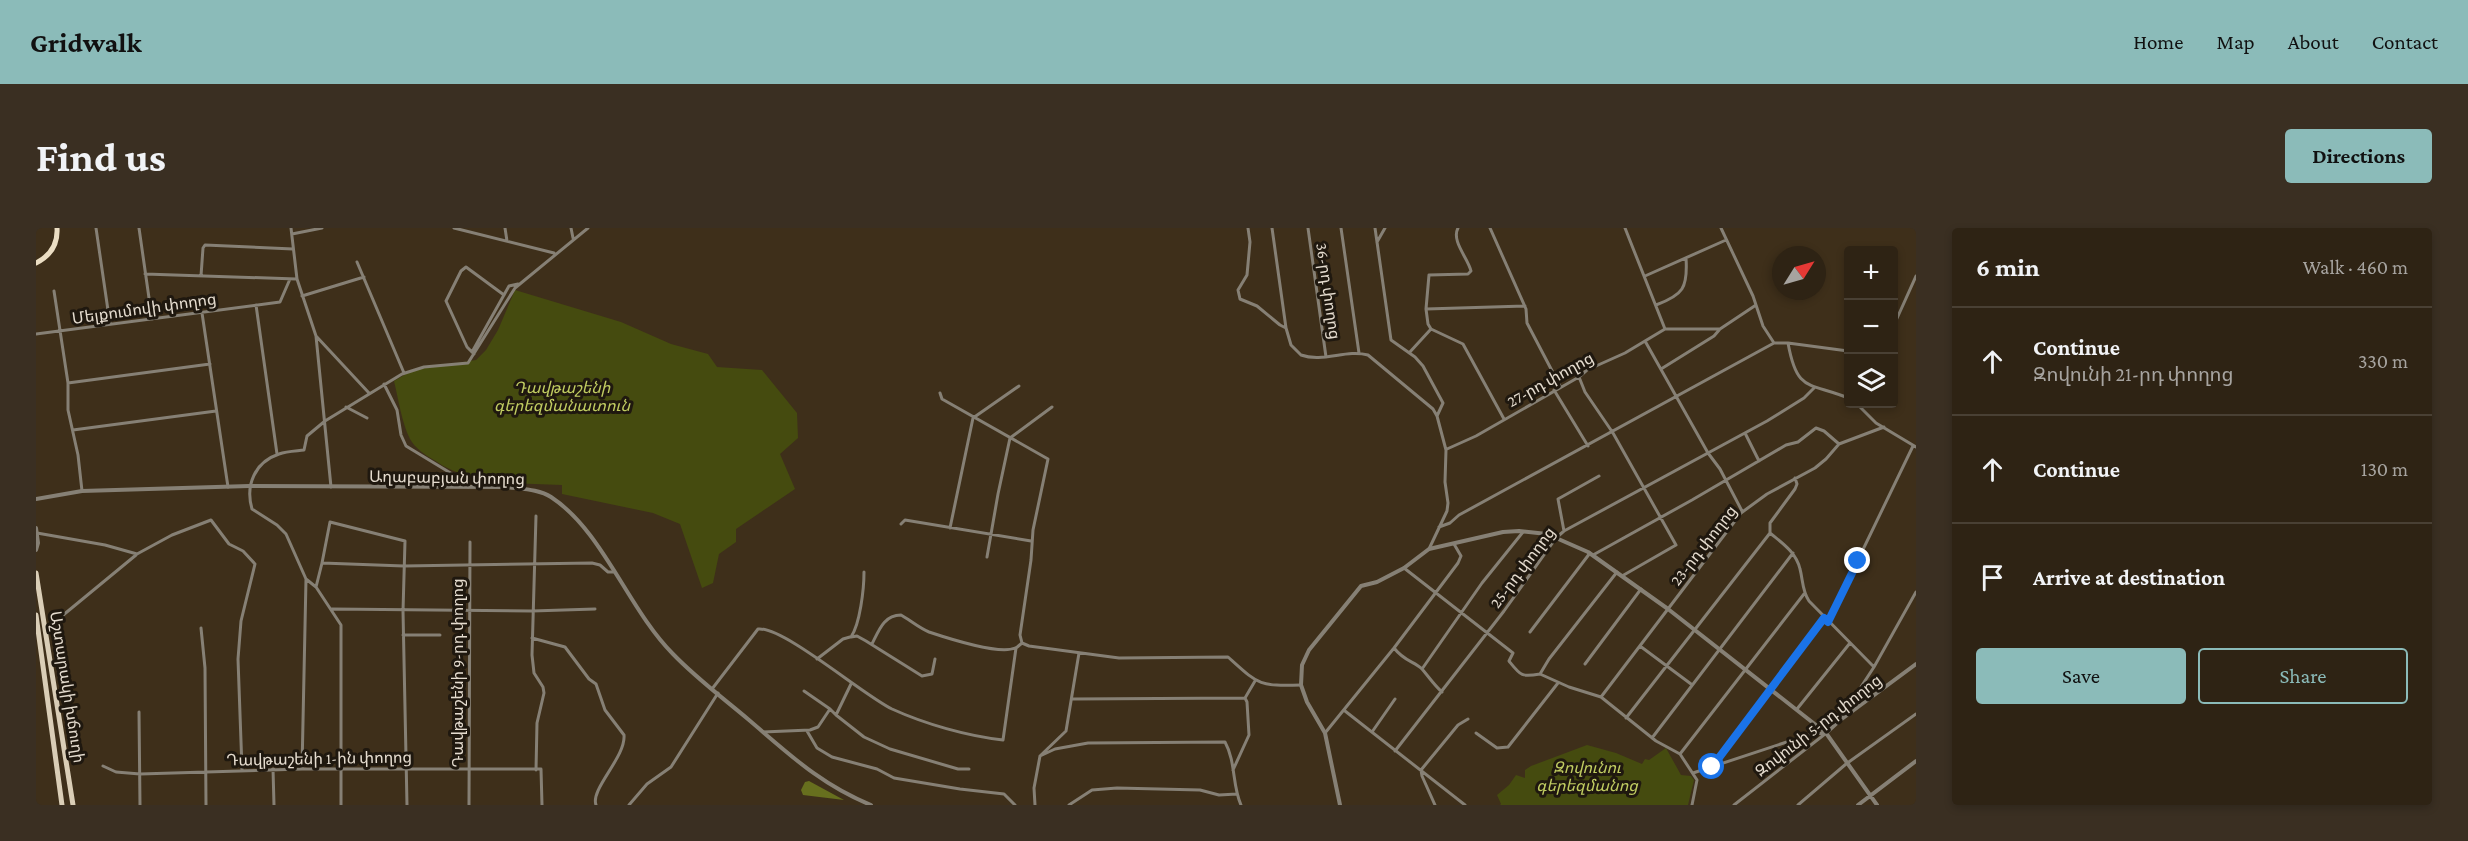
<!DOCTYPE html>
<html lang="en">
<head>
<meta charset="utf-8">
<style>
	:root { --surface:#2e2314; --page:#3a2f22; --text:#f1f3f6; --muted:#a7a4a0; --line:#494034; --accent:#8bbbb9 }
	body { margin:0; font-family:"Crimson Pro","Noto Sans Armenian",serif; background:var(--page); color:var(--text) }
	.controls { position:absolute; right:18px; top:18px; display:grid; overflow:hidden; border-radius:6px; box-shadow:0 3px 9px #0003 }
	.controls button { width:54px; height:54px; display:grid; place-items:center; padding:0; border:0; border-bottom:2px solid var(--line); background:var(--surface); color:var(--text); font:30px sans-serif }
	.compass { position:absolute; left:1736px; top:18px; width:54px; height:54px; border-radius:50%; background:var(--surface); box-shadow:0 3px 9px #0003; rotate:53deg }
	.stop { position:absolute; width:18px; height:18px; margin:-14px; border:4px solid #1a73e8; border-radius:50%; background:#fff }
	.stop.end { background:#1a73e8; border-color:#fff; box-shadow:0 2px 6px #0008 }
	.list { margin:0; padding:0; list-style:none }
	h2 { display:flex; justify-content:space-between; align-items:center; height:78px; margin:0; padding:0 24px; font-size:26px }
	h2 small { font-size:20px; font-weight:400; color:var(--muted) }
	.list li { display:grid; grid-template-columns:39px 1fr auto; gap:18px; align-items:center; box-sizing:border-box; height:108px; padding:0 24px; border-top:2px solid var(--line) }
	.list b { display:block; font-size:22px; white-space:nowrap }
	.list p { margin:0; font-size:20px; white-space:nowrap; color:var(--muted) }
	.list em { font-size:20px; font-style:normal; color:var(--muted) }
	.actions { display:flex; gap:12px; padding:18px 24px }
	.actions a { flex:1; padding:14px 0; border:2px solid var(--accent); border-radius:6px; text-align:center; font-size:21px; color:var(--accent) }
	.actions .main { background:var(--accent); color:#111 }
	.icon { flex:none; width:33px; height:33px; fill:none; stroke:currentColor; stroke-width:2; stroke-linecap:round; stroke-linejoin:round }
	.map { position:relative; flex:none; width:1880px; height:577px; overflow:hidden; border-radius:6px }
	header { display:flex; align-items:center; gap:36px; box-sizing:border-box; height:84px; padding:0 30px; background:var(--accent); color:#111 }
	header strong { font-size:28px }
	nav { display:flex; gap:33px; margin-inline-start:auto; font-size:21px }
	.intro { display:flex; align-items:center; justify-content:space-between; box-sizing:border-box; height:144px; padding:0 36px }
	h1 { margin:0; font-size:42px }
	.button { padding:15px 27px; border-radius:6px; background:var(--accent); color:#111; font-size:21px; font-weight:700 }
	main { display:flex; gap:36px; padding:0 36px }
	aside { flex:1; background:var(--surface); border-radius:6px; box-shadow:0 3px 9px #0003 }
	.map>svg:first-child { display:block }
	.green { fill:#454b0f }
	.forest { fill:#676f1e }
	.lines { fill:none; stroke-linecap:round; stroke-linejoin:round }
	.minor { stroke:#868075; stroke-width:3 }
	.tertiary { stroke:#868075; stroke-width:4 }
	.primary { stroke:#daceb7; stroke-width:5 }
	.trunk { stroke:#ebdec4; stroke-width:5 }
	.route { stroke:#1a73e8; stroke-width:8 }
	.labels { text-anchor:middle; stroke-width:6; stroke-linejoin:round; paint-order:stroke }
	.street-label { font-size:16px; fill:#e5dccf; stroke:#1f180f }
	.park-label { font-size:16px; font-style:italic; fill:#c0cc61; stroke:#1f180f }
</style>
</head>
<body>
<header>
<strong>Gridwalk</strong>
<nav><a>Home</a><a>Map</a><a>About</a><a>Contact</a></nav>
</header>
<div class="intro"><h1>Find us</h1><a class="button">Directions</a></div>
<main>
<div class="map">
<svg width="1880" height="577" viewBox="0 0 1880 577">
	<rect width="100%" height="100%" fill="#3e2f1a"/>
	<path class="green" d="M479,62L585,94L635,116L672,126L681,139L726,142L761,185L762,210L744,226L759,261L700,301V314L683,326L677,355L666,360L644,296L617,285L526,266V257C481,254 437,259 398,232C389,227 379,220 374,211C366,196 362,169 358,153L377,142L440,132L450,122L462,102Z
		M1551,517L1580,525L1606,536L1609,531L1613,532L1630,520L1645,547L1655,548L1658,552L1652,577H1464L1465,576L1461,567L1473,557L1480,547L1489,550V542L1495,538Z"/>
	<path class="forest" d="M773,553L808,572L767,567L765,562L769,554Z"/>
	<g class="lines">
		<path class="minor" d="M60,0L74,96
			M103,0L116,91
			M255,0L261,51L280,108L333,165
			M418,0L518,25
			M469,0L471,13
			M535,0L537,10
			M1212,0L1214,14L1211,47L1202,62L1204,71L1221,78L1244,97L1250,100L1255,117L1265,127C1287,135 1310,121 1332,127L1397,181L1401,188L1410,222L1409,254L1412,275L1411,283L1393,321
			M1236,0L1250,100
			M1272,0L1290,129
			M1305,0L1323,125
			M1339,0L1355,112L1379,129L1387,138L1407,175L1401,188
			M1454,0L1490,81L1491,95L1524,158
			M1589,0L1629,101
			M256,6L286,0
			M1341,14L1349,0
			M321,34L368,145
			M109,46L260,51
			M165,48L167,20L169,17L257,21
			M1609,48L1690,12
			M18,63L32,155V182L42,227L46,263
			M266,68L328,49
			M220,77L241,226
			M1620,77C1647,67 1652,60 1650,30
			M1390,81L1393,47L1432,46L1435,43C1432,30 1415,13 1422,0
			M166,85L192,259
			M1858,97L1880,48
			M1395,101L1392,96L1390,81L1489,78
			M1629,101H1684
			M0,106L244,74L254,51
			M280,108L295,259
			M1609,113L1672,225L1684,241L1706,283
			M1738,115H1752C1761,165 1773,154 1812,170
			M1752,115L1812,123
			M436,124L473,58L482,56
			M1373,125L1395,101L1427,116L1468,191
			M438,126L431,119L410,73L425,43L430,39L468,67
			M1625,141L1678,108L1684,101L1720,77
			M1543,149L1549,164L1577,205L1640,317L1586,348
			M32,155L174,136
			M348,156L361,182L365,207L370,218L431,255L432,259
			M1518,162L1552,218
			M904,165L906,171L1012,231L997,302L995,332L984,407L986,415
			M1821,176L1840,195L1880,219
			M310,179L331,190
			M37,202L180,183
			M1709,205L1723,233
			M1411,221L1440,208L1543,149L1551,142L1589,125L1629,101
			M1759,250L1761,256L1759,261L1734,295V305C1746,315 1760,324 1764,341C1767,352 1766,363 1773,373L1838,439
			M500,288L496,427L498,445L507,459L508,465L501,495L500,542
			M865,296L869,292L995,313
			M1403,299L1414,295L1423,287L1738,115L1727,98L1717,68L1685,0
			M914,300L937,190L983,158
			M1528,303L1522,271L1563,248
			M1,305L69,317L101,326L136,307L175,292L193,316L207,323L219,336L205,393L202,431L206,541
			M1557,327L1656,272L1750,217L1762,214L1780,200L1788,203L1803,216
			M951,329L962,266L974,210L1016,179
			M286,335L294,294L369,313L367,383L371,577
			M1368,340L1477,425L1473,433C1485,448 1485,449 1504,446L1513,431L1581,344
			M828,344C828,361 824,396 815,409L821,408L830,413L886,448L896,446L899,431
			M280,359L286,335L368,338L556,335L564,337L572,344H577
			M296,381L496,383L559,381
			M1792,394L1877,218
			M165,400L169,440L170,577
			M1494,404L1554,325
			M11,406L26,388L100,327
			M367,407H404
			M496,410L529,419L553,451L560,456L569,482L588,507C590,529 554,561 560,577
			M986,415L993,418L1083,430L1192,429C1223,457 1222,458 1265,457
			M836,416C843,402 848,387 865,387C874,392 883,400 893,404C911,410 963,427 979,420
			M1604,418L1655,456
			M1358,420C1369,434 1378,433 1386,441C1393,449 1398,457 1406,464
			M781,431L807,411L814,409
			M1549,436L1605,361
			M1386,441L1446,355L1487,304
			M1504,446L1533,459L1565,469L1620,513L1644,526L1768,366
			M676,461L722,401C747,398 827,467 856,481C889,496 931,508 967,512L980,420L986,415
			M768,463L794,481
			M1565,469L1705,285L1731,266L1779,240L1790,231L1803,216L1848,199
			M1036,471L1209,470L1219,453
			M1761,481L1814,415
			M1309,483L1429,577
			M103,484L104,577
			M800,487L828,509L854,521L922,541H933
			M1590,490L1734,305
			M1804,491L1838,439L1880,364
			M771,503L781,520L796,529L841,541L858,550L924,561L968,566L979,577
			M727,504L774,502L782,499L794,481L800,487L815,456
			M1336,504L1359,471
			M1289,505L1358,420L1422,335L1425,328L1418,316
			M1440,505L1461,520L1472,519L1522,455
			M1616,510L1757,325
			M1359,523L1468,383L1520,310L1528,303L1731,193L1768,170L1778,160
			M1644,526L1661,552L1656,577
			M1004,528L1019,521L1052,515L1189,514C1200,534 1196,557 1205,577
			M67,538L80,544L104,546L266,541H505L506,577
			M1676,539L1788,390
			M237,541L238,577
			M266,541L270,351
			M1197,542L1213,507L1211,474L1209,470
			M1657,545L1775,506L1790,505
			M305,577V397L280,359L270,351L250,306L241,297L216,281C209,257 219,234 243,226C251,223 260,223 268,222L271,208L289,193L366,146L388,139L432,135L479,60L552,0
			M433,577L434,314
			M593,577L611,556L635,539L682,465
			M999,577L998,560L1004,528L1030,503L1043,425
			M1033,577L1056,562L1081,560L1164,562L1183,567L1201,566
			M1399,577L1386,548L1385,542L1422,497L1432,491
			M1698,577L1789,506
			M1762,577L1810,536L1880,486"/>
		<path class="tertiary" d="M0,271L46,263L213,258L471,259C485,261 503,261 515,269C567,303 592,381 637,426C660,450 687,470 713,492C753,526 785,557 835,577
			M0,300L2,315L0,322
			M1790,505L1803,493L1880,436
			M1304,577L1289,505L1271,474L1265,457L1266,437L1273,422L1325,358L1341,354L1368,340L1393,321L1467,304L1483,303L1511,306L1552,324L1632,381L1790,505L1841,577
			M1822,577L1880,533"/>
		<path class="primary" d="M0,345L37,577
			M0,387L26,577"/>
		<path class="trunk" d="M0,35C14,28 22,16 21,0"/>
	</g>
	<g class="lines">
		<path class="route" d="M1676,539L1788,390L1792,394L1822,333"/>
	</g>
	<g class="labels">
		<g class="street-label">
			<text transform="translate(1293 63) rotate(82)" y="6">36-րդ փողոց</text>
			<text transform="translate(108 80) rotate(-8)" y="6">Մելքումովի փողոց</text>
			<text transform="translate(1514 151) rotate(-29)" y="6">27-րդ փողոց</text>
			<text transform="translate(411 249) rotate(1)" y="6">Աղաբաբյան փողոց</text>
			<text transform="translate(1667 317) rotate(-52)" y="6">23-րդ փողոց</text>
			<text transform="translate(1486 339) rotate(-53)" y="6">25-րդ փողոց</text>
			<text transform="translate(421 445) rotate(-90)" y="6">Դավթաշենի 9-րդ փողոց</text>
			<text transform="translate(32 459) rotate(81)" y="6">Աշտարակի խճուղի</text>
			<text transform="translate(1782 497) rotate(-38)" y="6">Զովունի 5-րդ փողոց</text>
			<text transform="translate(283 530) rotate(-1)" y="6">Դավթաշենի 1-ին փողոց</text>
		</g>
		<g class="park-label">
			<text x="526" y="165">Դավթաշենի<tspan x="526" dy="18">գերեզմանատուն</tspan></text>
			<text x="1551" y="545">Զովունու<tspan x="1551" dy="18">գերեզմանոց</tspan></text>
		</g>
	</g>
</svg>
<div class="controls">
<button>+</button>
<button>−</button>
<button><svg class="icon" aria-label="layers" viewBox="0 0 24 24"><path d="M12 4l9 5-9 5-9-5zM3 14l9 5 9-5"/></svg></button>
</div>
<svg class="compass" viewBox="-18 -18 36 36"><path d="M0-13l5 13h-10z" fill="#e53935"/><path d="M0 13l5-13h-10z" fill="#a7a4a0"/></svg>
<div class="stop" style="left:1676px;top:539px"></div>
<div class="stop end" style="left:1822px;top:333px"></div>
</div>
<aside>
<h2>6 min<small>Walk · 460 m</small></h2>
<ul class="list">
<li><svg class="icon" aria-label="ahead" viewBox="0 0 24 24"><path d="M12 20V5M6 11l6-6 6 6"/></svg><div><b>Continue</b><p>Զովունի 21-րդ փողոց</p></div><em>330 m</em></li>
<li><svg class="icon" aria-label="ahead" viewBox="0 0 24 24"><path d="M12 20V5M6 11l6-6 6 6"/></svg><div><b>Continue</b></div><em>130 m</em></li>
<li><svg class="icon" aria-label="arrive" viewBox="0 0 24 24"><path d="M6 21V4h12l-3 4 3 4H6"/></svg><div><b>Arrive at destination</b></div></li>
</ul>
<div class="actions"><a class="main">Save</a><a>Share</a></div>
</aside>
</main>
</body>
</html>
